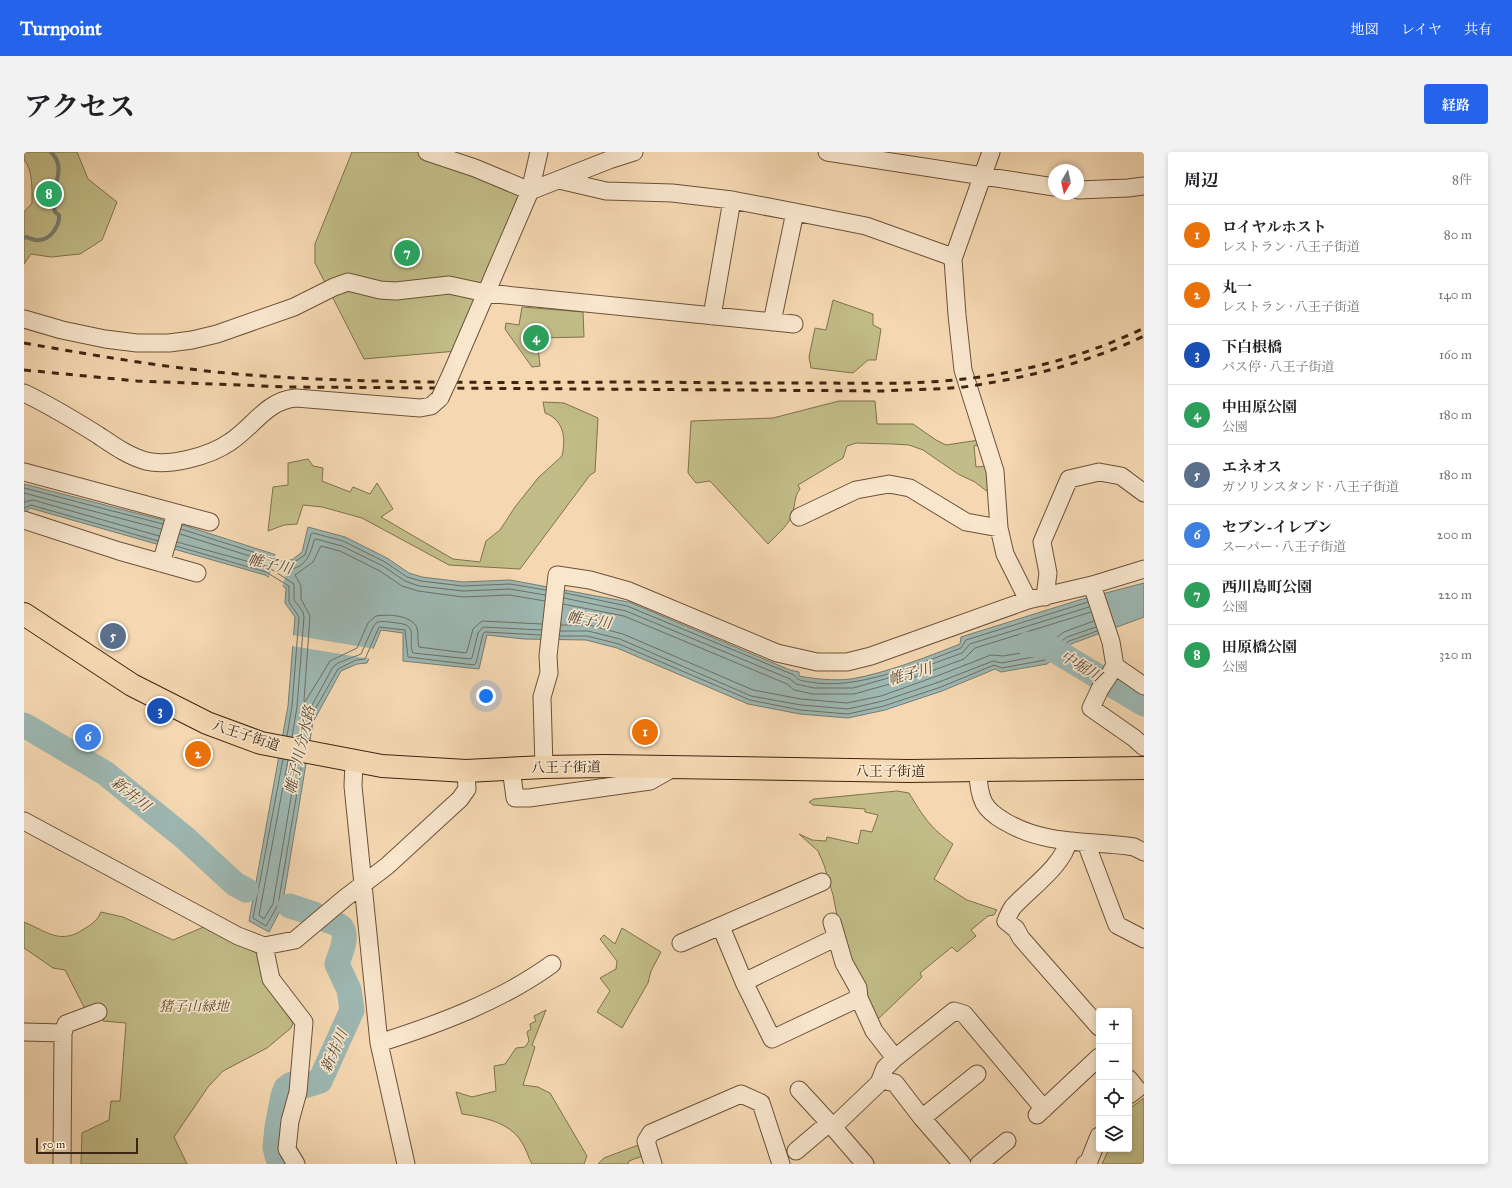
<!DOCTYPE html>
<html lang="ja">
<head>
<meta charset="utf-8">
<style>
	:root { --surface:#fff; --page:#f2f2f2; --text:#202124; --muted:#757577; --line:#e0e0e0; --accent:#2563eb }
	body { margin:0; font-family:"IM FELL Great Primer","Noto Serif JP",serif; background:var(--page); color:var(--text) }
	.controls { position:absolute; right:12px; bottom:12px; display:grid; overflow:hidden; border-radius:4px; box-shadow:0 2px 6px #0003 }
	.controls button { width:36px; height:36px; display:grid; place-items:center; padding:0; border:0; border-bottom:1px solid var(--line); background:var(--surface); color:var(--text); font:20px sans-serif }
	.compass { position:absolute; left:1024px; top:12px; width:36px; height:36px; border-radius:50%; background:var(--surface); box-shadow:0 2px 6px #0003; rotate:189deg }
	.scale { position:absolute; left:12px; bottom:10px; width:102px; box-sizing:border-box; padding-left:4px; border:2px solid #3e2511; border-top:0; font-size:11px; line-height:14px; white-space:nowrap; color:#3e2511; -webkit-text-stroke:3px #f8e6cd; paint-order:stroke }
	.you { position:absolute; left:462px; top:544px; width:14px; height:14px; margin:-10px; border:3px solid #fff; border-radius:50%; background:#1a73e8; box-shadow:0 0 0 6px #1a73e833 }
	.badge { display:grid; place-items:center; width:26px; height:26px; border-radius:50%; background:var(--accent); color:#fff; font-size:13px; font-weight:700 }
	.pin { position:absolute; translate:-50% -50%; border:2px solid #fff; box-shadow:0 1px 4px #0006 }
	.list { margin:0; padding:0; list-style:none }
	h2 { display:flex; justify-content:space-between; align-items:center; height:52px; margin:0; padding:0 16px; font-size:17px }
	h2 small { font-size:13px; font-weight:400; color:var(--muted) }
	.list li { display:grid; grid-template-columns:26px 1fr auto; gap:12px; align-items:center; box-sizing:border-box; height:60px; padding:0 16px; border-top:1px solid var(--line) }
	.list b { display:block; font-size:15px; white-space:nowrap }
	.list p { margin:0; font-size:13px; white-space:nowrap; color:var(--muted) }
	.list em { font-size:13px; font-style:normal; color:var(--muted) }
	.icon { flex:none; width:22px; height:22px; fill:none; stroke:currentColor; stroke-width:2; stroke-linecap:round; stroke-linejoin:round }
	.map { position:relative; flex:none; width:1120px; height:1012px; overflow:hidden; border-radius:4px }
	header { display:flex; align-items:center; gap:24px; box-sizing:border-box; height:56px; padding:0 20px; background:var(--accent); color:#fff }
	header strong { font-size:19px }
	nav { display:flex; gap:22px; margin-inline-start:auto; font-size:14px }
	.intro { display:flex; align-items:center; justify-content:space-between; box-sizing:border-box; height:96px; padding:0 24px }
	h1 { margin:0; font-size:28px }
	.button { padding:10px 18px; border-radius:4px; background:var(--accent); color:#fff; font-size:14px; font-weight:700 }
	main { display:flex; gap:24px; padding:0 24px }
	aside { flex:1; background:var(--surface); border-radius:4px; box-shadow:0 2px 6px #0003 }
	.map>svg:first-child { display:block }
	.green { fill:#c2bd88; stroke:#80714c }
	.water { fill:#9db8b3; stroke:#777d72 }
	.pier { fill:#f5d8b2 }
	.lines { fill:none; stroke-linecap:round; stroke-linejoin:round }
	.shore { stroke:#6e6e62; stroke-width:1 }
	.stream { stroke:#777d72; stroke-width:4 }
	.river { stroke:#9db8b3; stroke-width:25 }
	.minor-casing { stroke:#6c5239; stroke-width:19 }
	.highway-casing { stroke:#3e2511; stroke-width:24 }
	.minor { stroke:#f8e6cd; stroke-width:17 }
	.highway { stroke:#f5d8b2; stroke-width:22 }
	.rail { stroke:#3e2511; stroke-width:3; stroke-dasharray:7 7; stroke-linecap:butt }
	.minor-bridge-casing { stroke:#6c5239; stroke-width:19; stroke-linecap:butt }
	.minor-bridge { stroke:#f8e6cd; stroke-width:17 }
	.labels { text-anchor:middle; stroke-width:3.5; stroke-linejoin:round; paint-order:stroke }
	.street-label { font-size:14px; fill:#3e2511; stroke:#f8e6cd }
	.park-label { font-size:14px; font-style:italic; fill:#5f4b2f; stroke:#f8e6cd }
	.water-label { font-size:15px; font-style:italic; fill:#564a3a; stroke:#f8e6cd }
</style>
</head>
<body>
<header>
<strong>Turnpoint</strong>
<nav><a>地図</a><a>レイヤ</a><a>共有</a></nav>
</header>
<div class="intro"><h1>アクセス</h1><a class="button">経路</a></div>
<main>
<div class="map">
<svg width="1120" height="1012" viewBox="0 0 1120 1012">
	<rect width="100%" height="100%" fill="#f5d8b2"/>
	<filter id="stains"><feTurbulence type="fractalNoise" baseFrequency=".005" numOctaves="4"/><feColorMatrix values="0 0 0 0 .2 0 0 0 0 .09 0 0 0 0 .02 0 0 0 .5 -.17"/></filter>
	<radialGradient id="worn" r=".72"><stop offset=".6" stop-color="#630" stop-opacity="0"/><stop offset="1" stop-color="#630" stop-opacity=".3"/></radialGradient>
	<path class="green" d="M0,0H53L64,27L93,50L78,88L56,102L27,105L7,102L0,112V60L8,51C8,39 9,17 0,8Z
		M328,0H393L495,41L498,47L433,199L340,207L291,111V92Z
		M809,148L849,162V173L857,177L852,208H844L829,221L787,216L785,205L791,176L802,178Z
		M498,155L559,160L560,185L513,186L516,214L508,215L481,177L482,171L495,173Z
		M815,249H851L853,272H889L912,288L922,293L962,287L960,291L950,294L952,315L965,314L969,344L951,330L934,322L899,298L885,293L869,292L832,291L823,294L819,306L774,333L776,337C769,345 772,356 767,365C763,375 751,384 744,392L686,329L672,331L664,321L667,269L749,266Z
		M519,250L540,251L574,266L571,320L566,323L496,417L425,413L338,366L298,355L279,353L273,372L260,373L244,379L249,335L264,333V311L284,307L289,314L299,316L298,329L326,340L329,335L346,342L353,331L369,357L357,365L429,407L456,410L462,389L476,378L491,355L514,326L538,304C542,286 540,268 521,261Z
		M873,639L885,641C899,664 906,676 929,692L910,727L943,748L973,758L970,763L964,764L947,778L952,784L933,800L928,795L896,821L898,825L853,868L821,804L809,743L800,713L794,699L775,682L788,688L802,689L803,685L834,692L837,678L848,680L854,663L841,660V657L789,653L785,650L790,647Z
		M77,760L99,765L149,788L182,774L230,798L233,802L242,833L269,871L267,876L243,896L199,919L184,935L150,985L163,1012H57L58,981L85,968L87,949H96L102,871L79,869V855L61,857L41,818L29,816L0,796V770C24,780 36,793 60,777C68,772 73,769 77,760Z
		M598,776L637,800L627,819L624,831L598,876L573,860L586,839L576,826L592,817L593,809L576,787L580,783L591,792Z
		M522,858L508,893L511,895L499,933L514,935L526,941L563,1004L560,1012H508C504,1005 502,996 497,989C485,970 458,965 438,962L432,940L448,945L472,939L470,914L481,912L492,896L501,895L505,889L503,880L507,877L506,872L512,869L510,864Z
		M1120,946V1012H1078L1085,997H1105V957Z
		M617,992L621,1003L605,1009L604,1012H574L580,1006Z"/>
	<path class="water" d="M0,332L162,374L268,408L278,400L284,375L321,385L363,406L385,421L398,425L439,430L486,428L605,450L766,518L775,520V524C791,527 810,529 827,527C862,521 903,505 936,492L937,485L1055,448L1120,431V465L1047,492L1023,512L977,520L971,517L918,539L861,558L824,566L776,562L724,552L593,496L562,488L500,487L463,483L455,517L379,509V481L357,478L343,511L333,512L317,519L289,570L258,755L245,780L225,769L264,554L271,465L261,451L262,436L241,423L6,356L0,361Z"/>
	<path class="pier" d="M252,401L267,405L258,436L244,428Z
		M268,483L351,497L347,507L268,494Z"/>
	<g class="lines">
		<path class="shore" d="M0,336L139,372
			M0,341L137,377
			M0,350L9,348L135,384
			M0,356L7,353L134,389
			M157,377L267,412L281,403L287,382L289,381L319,389L361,410L383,425L397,429L439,434L486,432L522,438
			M156,382L267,417C282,415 287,401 290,388L292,387L318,394L359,414L381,429L395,434L439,439L486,437L521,443
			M153,390L244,415L270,432V448L279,460L280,465L273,555L268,585
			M152,394L242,420L265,434V450L275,465L268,554L263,584
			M541,441L603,454L770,523C774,529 779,529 786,530C831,539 895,512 937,496L942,488L1064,450
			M540,446L602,459L766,527L772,532L790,536H829L889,519L938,501L946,492L1065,455
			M539,452L600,464L763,532L770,538L789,542H830L891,525L940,507L951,496L1067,460
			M518,472L458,469L449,477L443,499L442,501L395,495C393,490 395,483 393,476C388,463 364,462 352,464L344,471L333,496L306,509L281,550L280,548L286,464L277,447V434L271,423L289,410L297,394L316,399L356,419L378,434L394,439L439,445L485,443L521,449
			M537,473H565L599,482L729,538L777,547L823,551L857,544L913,524L967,503L979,504L1016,498L1040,480L1070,469
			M536,479H564L596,487L727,544L777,553L824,557L859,549L915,530L969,509L978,511L1019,503L1043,485L1072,475
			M536,484H563L595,492L726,548L776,558L824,562L860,554L917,535L970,513L978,516L1021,508L1045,489L1073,479
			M277,586L281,566L309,515L314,511L337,502L349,475L353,470C360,469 367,470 373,471C396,473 383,487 389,501L446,507L448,506L454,481L459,475L517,478
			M282,587L285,568L314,517L332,508L341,507L355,475L381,478L384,505L450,513L452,511L459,482L461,480L517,483
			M259,607L229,766L242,774L254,753L278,611
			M264,608L235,763L240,767L249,752L273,610"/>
		<path class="stream" d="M0,86L2,85C6,86 11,89 15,88C26,88 36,74 35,63L31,60C30,54 29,48 30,41C33,26 40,13 27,0"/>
		<path class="river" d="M1004,492L1025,495L1120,552
			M0,573L81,621L161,686L211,732L222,738
			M266,754L290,762
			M257,1012L253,1004L251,995L253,975L259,944L262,936L268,932L280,934L296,929L328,858L325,838L313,812C316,802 325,785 317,775C314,772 307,770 302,768"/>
		<g class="minor-casing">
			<path id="minor" d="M403,0L451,16L506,39L585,8L610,0
				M803,0L1030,35
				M967,0L929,107L933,163L939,218L971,319L975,376L981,402L1004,448L1068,433L1120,417
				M535,28L582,39L648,41L708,48L771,60L842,74L923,103L929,107
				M1054,38L1104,36L1120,34
				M688,164L708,48
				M0,167L38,178L81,187L113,191H145L168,188L193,182L270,155L310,135L324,130L356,138L372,139L425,133L462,141L770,172
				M748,170L771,60
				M428,220L506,39L515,0
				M0,241C25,253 50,268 74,283C89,293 104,304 122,309C145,315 186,304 206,290C229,275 243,248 272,246L396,256L407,254L416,246
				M0,320L186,370
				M775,365L832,338L865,332L886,336L942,370L975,376
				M0,368L95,399L173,421
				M137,411L152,361
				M1068,433L1087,490L1091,514L1120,534
				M1021,445L1024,421L1018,390L1045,327L1075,320L1097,324L1120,341
				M1091,514L1076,537L1067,556L1110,586L1120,595
				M330,610L329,634L355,891L382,1012
				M520,615L518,545L525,521L524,504L533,423L566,428L605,439L753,501L793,510H823L847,504L1004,448
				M487,616L491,646H505L626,629L649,616
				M954,618C954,629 955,641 960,651C964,658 973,665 980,669C1021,694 1065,688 1110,695L1120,700
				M0,669L214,784L240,794L271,788L321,746L363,714L436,647L443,637L442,619
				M1044,689C1040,713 1005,737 989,755C986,759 984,764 982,769L992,777L997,786L1075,875
				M1062,691L1093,773L1120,787
				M808,770L820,811L834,836L835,846L850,879L871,906
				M697,775L720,830L748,887L835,846
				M657,791L798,730
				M240,794L247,827L280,870L274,940L266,969L263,997L272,1012
				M720,830L811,786
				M0,880L39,881L38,1012
				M39,881L42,872L74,860
				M355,891C415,872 477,849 528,812
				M1105,927L1113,937L1105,943
				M857,928L871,931L898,966L938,1012
				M775,938L809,975
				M1013,963L1075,905
				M898,966L953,922
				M772,999L805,971
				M629,1012L622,989L627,981L717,942L737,951L757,1012
				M841,1012L809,975L855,931L861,916L871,906L930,859L940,862L1020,957
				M955,1012L983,989
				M1061,1012L1065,1009L1075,984"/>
		</g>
		<g class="highway-casing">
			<path id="highway" d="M0,462L108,533L183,571L237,591L358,614L442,619L520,615L580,614L885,619L1120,616"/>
		</g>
		<use href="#minor" class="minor"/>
		<use href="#highway" class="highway"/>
		<path class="rail" d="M0,191C74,204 149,217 225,223C361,233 498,230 634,230C685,231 736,231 787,231C838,231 890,233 940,227C1001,220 1065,203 1120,176
			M0,218L113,229L266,235L861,239C889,237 919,238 947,234C1006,225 1066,210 1120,184"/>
		<g class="minor-bridge-casing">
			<path id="minor-bridge" d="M416,246L428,220"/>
		</g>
		<use href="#minor-bridge" class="minor-bridge"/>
	</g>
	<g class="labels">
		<g class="street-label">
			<text transform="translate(222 583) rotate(18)" y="5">八王子街道</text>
			<text transform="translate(542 615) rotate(-1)" y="5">八王子街道</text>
			<text x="866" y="624">八王子街道</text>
		</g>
		<g class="park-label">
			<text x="170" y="859">猪子山緑地</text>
		</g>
		<g class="water-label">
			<text transform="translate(246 412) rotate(13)" y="5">帷子川</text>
			<text transform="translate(565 468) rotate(9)" y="5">帷子川</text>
			<text transform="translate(1057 514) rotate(31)" y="5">中堀川</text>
			<text transform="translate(886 522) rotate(-16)" y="5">帷子川</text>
			<text transform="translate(276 598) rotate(-77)" y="5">帷子川分水路</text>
			<text transform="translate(107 642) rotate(39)" y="5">新井川</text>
			<text transform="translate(310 899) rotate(-66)" y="5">新井川</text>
		</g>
	</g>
	<rect width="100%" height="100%" filter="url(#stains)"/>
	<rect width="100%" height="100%" fill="url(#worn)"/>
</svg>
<div class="controls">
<button>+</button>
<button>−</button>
<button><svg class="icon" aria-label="locate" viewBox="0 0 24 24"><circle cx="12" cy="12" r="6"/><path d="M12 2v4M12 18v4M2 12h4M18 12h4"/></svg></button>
<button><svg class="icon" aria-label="layers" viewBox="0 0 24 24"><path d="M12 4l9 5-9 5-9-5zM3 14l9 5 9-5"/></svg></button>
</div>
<svg class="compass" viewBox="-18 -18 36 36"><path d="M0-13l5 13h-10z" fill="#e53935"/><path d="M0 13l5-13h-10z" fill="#757577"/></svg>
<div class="scale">50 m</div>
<div class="you"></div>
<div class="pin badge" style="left:621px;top:580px;background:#e8710a">1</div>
<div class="pin badge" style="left:174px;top:602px;background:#e8710a">2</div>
<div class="pin badge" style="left:136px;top:559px;background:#1a4fb4">3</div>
<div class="pin badge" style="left:512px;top:186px;background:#2e9e5b">4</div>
<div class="pin badge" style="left:89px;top:484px;background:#5c6f8a">5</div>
<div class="pin badge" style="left:64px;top:585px;background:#3f7fe0">6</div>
<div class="pin badge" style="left:383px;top:101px;background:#2e9e5b">7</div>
<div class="pin badge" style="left:25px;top:42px;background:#2e9e5b">8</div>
</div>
<aside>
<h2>周辺<small>8件</small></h2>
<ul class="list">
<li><span class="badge" style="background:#e8710a">1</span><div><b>ロイヤルホスト</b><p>レストラン · 八王子街道</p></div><em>80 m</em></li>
<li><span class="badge" style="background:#e8710a">2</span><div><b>丸一</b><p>レストラン · 八王子街道</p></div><em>140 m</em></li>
<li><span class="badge" style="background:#1a4fb4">3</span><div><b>下白根橋</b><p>バス停 · 八王子街道</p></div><em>160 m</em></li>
<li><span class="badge" style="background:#2e9e5b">4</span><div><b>中田原公園</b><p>公園</p></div><em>180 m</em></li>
<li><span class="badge" style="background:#5c6f8a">5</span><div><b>エネオス</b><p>ガソリンスタンド · 八王子街道</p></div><em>180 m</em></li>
<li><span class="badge" style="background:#3f7fe0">6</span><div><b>セブン-イレブン</b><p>スーパー · 八王子街道</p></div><em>200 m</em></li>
<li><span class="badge" style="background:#2e9e5b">7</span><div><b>西川島町公園</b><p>公園</p></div><em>220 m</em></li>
<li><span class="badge" style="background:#2e9e5b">8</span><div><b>田原橋公園</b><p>公園</p></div><em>320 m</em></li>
</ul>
</aside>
</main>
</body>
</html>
